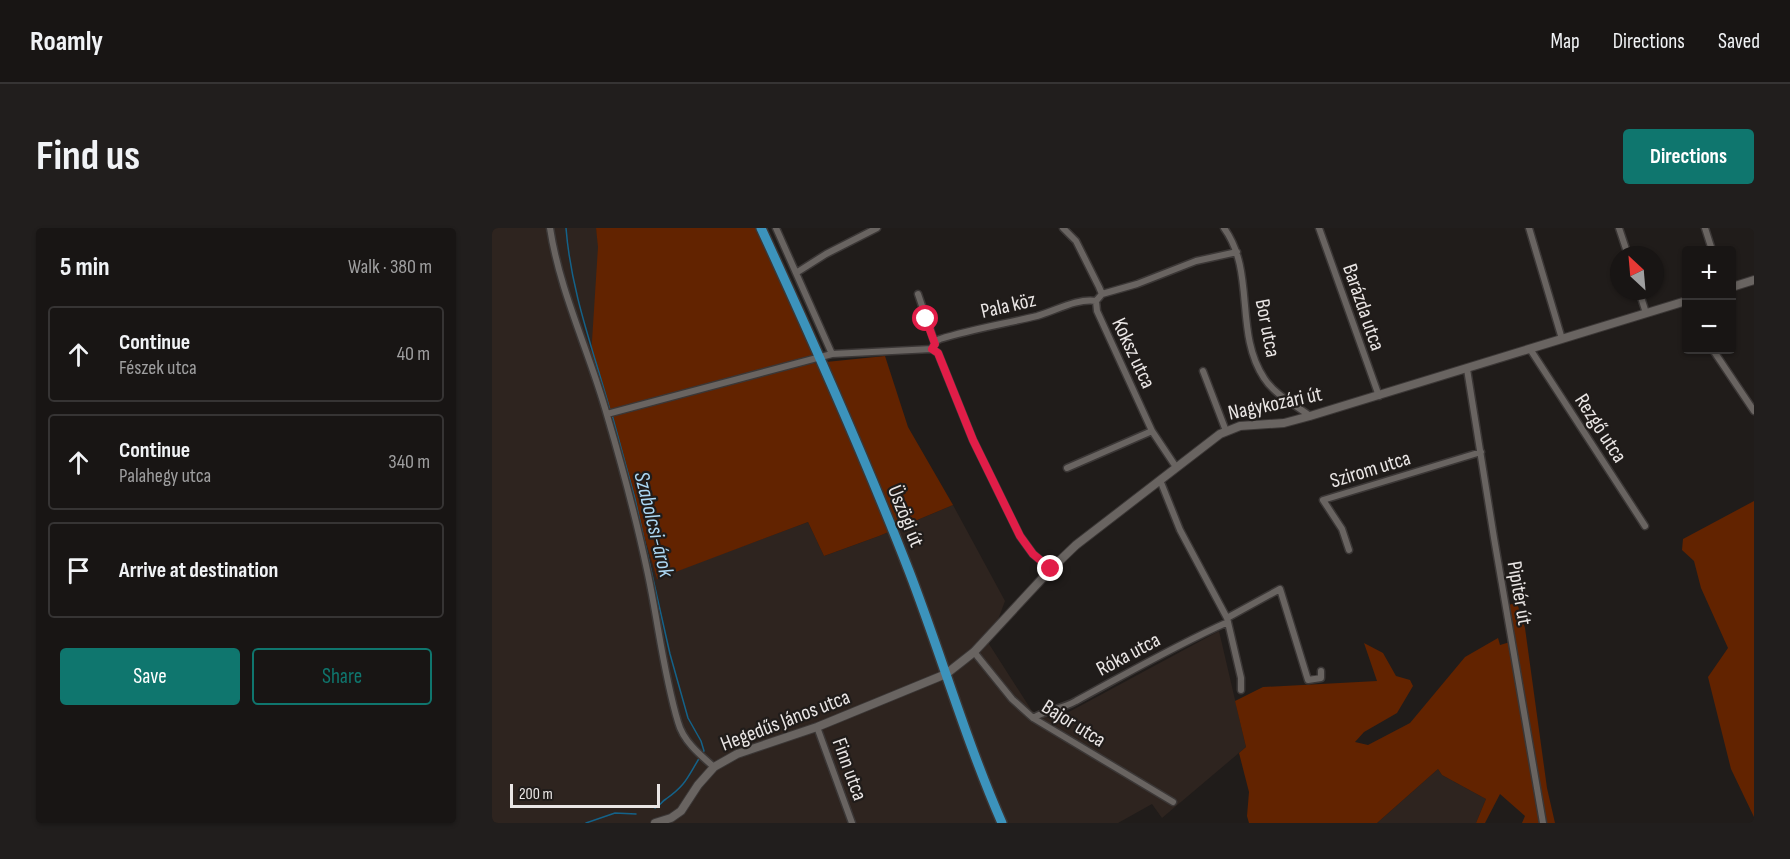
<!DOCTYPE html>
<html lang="en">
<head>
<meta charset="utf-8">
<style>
	:root { --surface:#181514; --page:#211e1d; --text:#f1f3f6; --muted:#9f9fa0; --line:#363434; --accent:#0f766e }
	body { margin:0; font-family:"Sofia Sans Condensed",sans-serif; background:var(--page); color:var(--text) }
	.controls { position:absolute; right:18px; top:18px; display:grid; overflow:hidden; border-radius:6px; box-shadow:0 2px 4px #0004 }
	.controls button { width:54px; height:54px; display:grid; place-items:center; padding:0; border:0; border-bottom:2px solid var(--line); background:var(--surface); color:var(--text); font:30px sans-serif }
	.compass { position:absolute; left:1118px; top:18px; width:54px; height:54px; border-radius:50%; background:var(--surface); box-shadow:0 2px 4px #0004; rotate:334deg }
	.scale { position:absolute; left:18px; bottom:15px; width:150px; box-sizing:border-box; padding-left:6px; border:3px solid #eae6e5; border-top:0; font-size:16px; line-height:21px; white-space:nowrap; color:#eae6e5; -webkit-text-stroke:4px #201c1a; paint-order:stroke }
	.stop { position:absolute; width:18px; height:18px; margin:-14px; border:4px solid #e11d48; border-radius:50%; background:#fff }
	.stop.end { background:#e11d48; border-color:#fff; box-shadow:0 2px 6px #0008 }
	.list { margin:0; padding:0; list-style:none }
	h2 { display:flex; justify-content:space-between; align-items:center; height:78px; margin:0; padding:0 24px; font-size:26px }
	h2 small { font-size:20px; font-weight:400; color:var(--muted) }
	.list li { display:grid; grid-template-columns:39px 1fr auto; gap:18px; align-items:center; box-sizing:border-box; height:96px; margin:0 12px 12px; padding:0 12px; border:2px solid var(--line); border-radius:6px }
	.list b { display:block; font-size:22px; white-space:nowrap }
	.list p { margin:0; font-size:20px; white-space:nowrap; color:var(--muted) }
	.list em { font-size:20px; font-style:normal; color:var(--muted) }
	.actions { display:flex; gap:12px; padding:18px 24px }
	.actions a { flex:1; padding:14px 0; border:2px solid var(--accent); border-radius:6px; text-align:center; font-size:21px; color:var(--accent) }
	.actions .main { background:var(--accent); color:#fff }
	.icon { flex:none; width:33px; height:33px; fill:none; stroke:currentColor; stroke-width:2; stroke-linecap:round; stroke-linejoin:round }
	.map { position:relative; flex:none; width:1262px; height:595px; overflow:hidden; border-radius:6px }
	header { display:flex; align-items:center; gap:36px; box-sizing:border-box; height:84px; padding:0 30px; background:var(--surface); border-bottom:2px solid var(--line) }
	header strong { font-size:28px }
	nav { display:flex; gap:33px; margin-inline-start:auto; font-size:21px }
	.intro { display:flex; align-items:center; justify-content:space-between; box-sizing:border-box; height:144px; padding:0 36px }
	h1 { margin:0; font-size:42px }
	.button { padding:15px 27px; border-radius:6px; background:var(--accent); color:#fff; font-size:21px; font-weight:700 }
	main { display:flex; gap:36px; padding:0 36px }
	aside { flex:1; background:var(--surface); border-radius:6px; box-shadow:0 2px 4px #0004 }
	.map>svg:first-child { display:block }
	.built { fill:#2e241f }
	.green { fill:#622300 }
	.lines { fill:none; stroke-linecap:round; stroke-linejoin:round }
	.stream { stroke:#146289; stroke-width:1.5 }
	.minor-casing { stroke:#3b3736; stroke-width:9 }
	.tertiary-casing { stroke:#3b3736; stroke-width:10 }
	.primary-casing { stroke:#3b3736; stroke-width:12 }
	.minor { stroke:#696461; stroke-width:6 }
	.tertiary { stroke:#696461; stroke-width:8 }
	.primary { stroke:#3c93bc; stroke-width:9 }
	.route { stroke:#e11d48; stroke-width:8 }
	.labels { text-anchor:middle; stroke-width:4.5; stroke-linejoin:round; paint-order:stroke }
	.street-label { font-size:21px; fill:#eae6e5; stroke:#201c1a }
	.water-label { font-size:22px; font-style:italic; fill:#acd7f3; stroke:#201c1a }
</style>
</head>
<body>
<header>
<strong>Roamly</strong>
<nav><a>Map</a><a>Directions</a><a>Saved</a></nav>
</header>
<div class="intro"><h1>Find us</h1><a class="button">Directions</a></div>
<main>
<aside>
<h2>5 min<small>Walk · 380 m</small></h2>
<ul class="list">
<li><svg class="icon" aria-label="ahead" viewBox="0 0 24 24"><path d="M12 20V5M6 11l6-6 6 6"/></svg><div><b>Continue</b><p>Fészek utca</p></div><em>40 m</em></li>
<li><svg class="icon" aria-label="ahead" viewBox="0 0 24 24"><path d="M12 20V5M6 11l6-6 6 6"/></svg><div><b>Continue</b><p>Palahegy utca</p></div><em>340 m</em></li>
<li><svg class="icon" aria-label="arrive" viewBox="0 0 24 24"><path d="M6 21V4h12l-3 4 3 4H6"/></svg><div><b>Arrive at destination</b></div></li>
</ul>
<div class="actions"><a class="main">Save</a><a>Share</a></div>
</aside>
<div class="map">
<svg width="1262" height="595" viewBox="0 0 1262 595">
	<rect width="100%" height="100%" fill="#201c1a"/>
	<path class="built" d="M0,0H104L165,350L316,294L332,328L387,308L461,277L513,373L497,416L540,483L562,492L727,403L754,519L670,590L660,576L626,595H0Z
		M946,541L950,547L994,571L984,595H885Z"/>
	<path class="green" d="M104,0H275L334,134L393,128L416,199L461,277L387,308L332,328L316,294L165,351L99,129L106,19Z
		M1262,273V589L1239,541L1216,449L1236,420L1209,360L1202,333L1190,322L1191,311Z
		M1025,375L1033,400L1055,560L1063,595H1030L1033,588L1008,566L993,595H984L994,571L950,547L946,541L885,595H757L755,588L757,564L747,525L754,519L743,473L771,459L885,453L872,415L891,425L904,448L918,452L921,458L905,485L872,504L863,514L876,517L918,495L973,429L1006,410L1008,417L1018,414L1011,378Z"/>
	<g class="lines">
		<path class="stream" d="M74,0C79,64 101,121 118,182
			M120,187L143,271L178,426L196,490L209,513L212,523L210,525
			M163,580C168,578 169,574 174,571C194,557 195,550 208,529
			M94,595L123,585L144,586"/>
		<g class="minor-casing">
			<path id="minor" d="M58,0C68,65 98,125 115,187C130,238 144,290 155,342C166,392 171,444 186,494C191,513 208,527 222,539
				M284,0L340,126
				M571,0L584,13L607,59L610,66L604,73L605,83L660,203L684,239
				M732,0C764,44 742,105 772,150C782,166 803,177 818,188
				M827,0L887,168
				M1037,0L1070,111
				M1127,0L1136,27
				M1213,0L1220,22
				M304,45L334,26L385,0
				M1147,63L1154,85
				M426,66L443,116
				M610,66L645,56L704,33L745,24
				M440,121L444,113L448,111C480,101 512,96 545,88C563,83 585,70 604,73
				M1038,121L1153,298
				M1221,122L1262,183
				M975,141L1002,310L1051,595
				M711,143L734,203
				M115,186L340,126L440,121L446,125L481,212L528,308L541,326L559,341
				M575,240L660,203
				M668,252L688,302L735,390
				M857,322L850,301L831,272L989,224
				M482,424L520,471L541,490L681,574
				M749,462V450L735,390L788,361L816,452L829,450V443
				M541,490C554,482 570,481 584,473C634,446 684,417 736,394
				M325,499L360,595"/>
		</g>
		<g class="tertiary-casing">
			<path id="tertiary" d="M1240,59L1262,52
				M163,595L179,590L189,583L206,557L222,539L245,526L325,499L454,446L482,424L559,341L584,317L728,206L748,198L792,195L818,188L1194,73"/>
		</g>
		<g class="primary-casing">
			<path id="primary" d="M269,0C321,113 372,227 417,343C449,426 474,513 510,595"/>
		</g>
		<use href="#minor" class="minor"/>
		<use href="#tertiary" class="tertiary"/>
		<use href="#primary" class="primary"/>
	</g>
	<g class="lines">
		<path class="route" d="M434,91L443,116L440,121L446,125L481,212L528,308L541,326L559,341"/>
	</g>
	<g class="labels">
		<g class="street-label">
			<text transform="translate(516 77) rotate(-13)" y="7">Pala köz</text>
			<text transform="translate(872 79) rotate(71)" y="7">Barázda utca</text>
			<text transform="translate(776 100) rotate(79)" y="7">Bor utca</text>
			<text transform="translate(642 125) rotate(65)" y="7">Koksz utca</text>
			<text transform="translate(783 175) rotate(-12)" y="7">Nagykozári út</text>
			<text transform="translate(1109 200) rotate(57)" y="7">Rezgő utca</text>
			<text transform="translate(878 241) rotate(-17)" y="7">Szirom utca</text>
			<text transform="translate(414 288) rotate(68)" y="7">Üszögi út</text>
			<text transform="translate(1028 365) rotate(80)" y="7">Pipitér út</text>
			<text transform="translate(636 426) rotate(-28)" y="7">Róka utca</text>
			<text transform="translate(293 492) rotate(-21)" y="7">Hegedűs János utca</text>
			<text transform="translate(582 495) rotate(32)" y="7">Bajor utca</text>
			<text transform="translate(358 541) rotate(70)" y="7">Finn utca</text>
		</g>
		<g class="water-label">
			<text transform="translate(163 296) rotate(76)" y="8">Szabolcsi-árok</text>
		</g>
	</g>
</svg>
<div class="controls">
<button>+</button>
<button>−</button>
</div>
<svg class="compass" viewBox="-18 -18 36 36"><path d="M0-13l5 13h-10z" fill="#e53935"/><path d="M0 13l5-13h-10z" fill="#9f9fa0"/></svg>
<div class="scale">200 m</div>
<div class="stop" style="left:434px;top:91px"></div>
<div class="stop end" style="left:559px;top:341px"></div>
</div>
</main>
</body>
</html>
